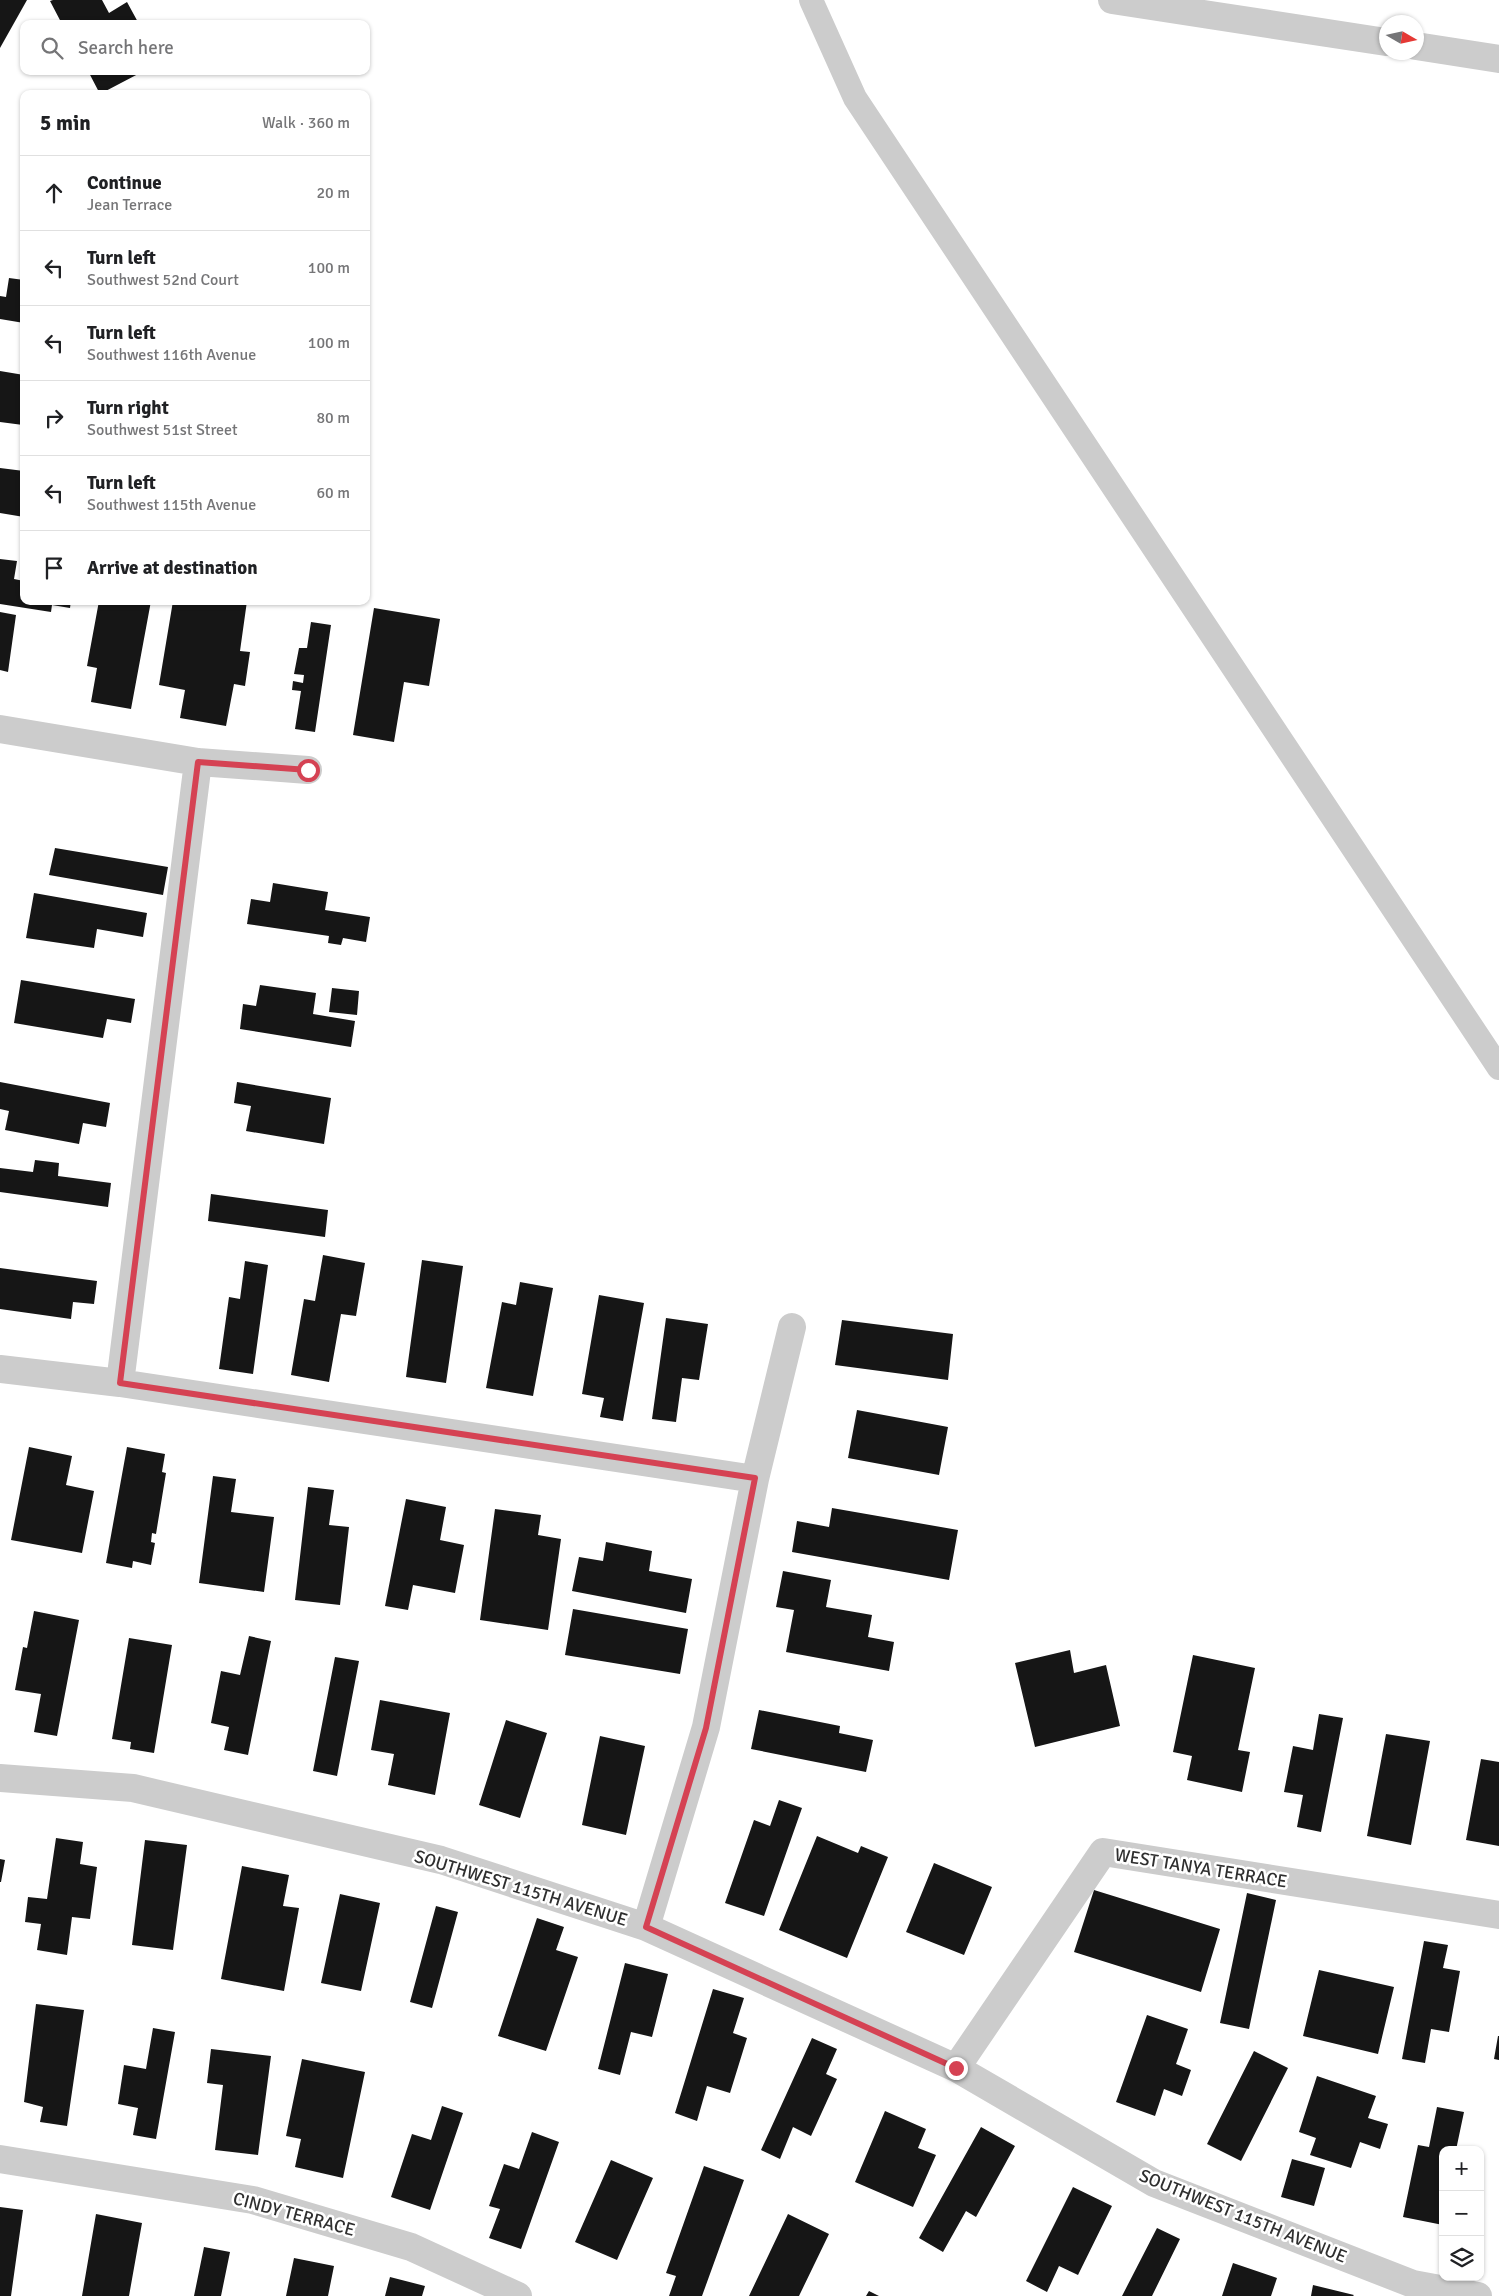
<!DOCTYPE html>
<html lang="en">
<head>
<meta charset="utf-8">
<style>
	:root { --surface:#fff; --page:#f2f2f2; --text:#202124; --muted:#757577; --line:#e0e0e0 }
	body { margin:0; font-family:Signika,sans-serif; background:var(--page); color:var(--text) }
	.controls { position:absolute; right:15px; bottom:15px; display:grid; overflow:hidden; border-radius:10px; box-shadow:0 1px 4px #0004 }
	.controls button { width:45px; height:45px; display:grid; place-items:center; padding:0; border:0; border-bottom:1px solid var(--line); background:var(--surface); color:var(--text); font:25px sans-serif }
	.compass { position:absolute; left:1379px; top:15px; width:45px; height:45px; border-radius:50%; background:var(--surface); box-shadow:0 1px 4px #0004; rotate:99deg }
	.stop { position:absolute; width:15px; height:15px; margin:-11px; border:4px solid #d54253; border-radius:50%; background:#fff }
	.stop.end { background:#d54253; border-color:#fff; box-shadow:0 1px 5px #0008 }
	.list { margin:0; padding:0; list-style:none }
	h2 { display:flex; justify-content:space-between; align-items:center; height:65px; margin:0; padding:0 20px; font-size:21px }
	h2 small { font-size:16px; font-weight:400; color:var(--muted) }
	.list li { display:grid; grid-template-columns:32px 1fr auto; gap:15px; align-items:center; box-sizing:border-box; height:75px; padding:0 20px; border-top:1px solid var(--line) }
	.list b { display:block; font-size:19px; white-space:nowrap }
	.list p { margin:0; font-size:16px; white-space:nowrap; color:var(--muted) }
	.list em { font-size:16px; font-style:normal; color:var(--muted) }
	.icon { flex:none; width:28px; height:28px; fill:none; stroke:currentColor; stroke-width:2; stroke-linecap:round; stroke-linejoin:round }
	.map { position:relative; flex:none; width:1499px; height:2296px; overflow:hidden }
	.search { position:absolute; background:var(--surface); box-shadow:0 1px 4px #0004; left:20px; top:20px; width:350px; height:55px; display:flex; align-items:center; gap:12px; box-sizing:border-box; padding:0 18px; border-radius:10px; color:var(--muted); font-size:19px }
	.panel { position:absolute; background:var(--surface); box-shadow:0 1px 4px #0004; left:20px; top:90px; width:350px; height:515px; border-radius:10px }
	.map>svg:first-child { display:block }
	.building { fill:#161616 }
	.lines { fill:none; stroke-linecap:round; stroke-linejoin:round }
	.service { stroke:#ccc; stroke-width:24 }
	.minor { stroke:#ccc; stroke-width:28 }
	.route { stroke:#d54253; stroke-width:6 }
	.labels { text-anchor:middle; stroke-width:5; stroke-linejoin:round; paint-order:stroke }
	.street-label { font-size:18px; fill:#2f2f2f; stroke:#fff }
</style>
</head>
<body>
<div class="map">
<svg width="1499" height="2296" viewBox="0 0 1499 2296">
	<rect width="100%" height="100%" fill="#fff"/>
	<path class="building" d="M0,0H27L0,48Z
		M53,0H102L109,13L127,2L139,24H62L50,1Z
		M88,71H139L140,73L100,94Z
		M9,278L24,280V323L0,319V296L6,297Z
		M0,371L24,375L23,425L0,422Z
		M0,468L24,471V517L0,513Z
		M0,559L17,561L14,579L24,581V601H71L70,608L52,605L51,612L0,604Z
		M99,601H151L131,709L91,702L97,668L87,666Z
		M173,601H247L240,651L250,652L245,686L234,684L226,726L180,718L185,690L159,685Z
		M374,608L440,619L429,686L404,682L394,742L353,735Z
		M0,612L16,615L8,672L0,670Z
		M311,622L331,625L315,732L295,729L301,691L292,690L293,681L303,683L304,675L294,674L299,648H307Z
		M55,848L168,867L163,895L49,875Z
		M273,883L328,892L325,910L370,917L366,942L343,938L341,945L328,943L329,936L247,924L251,899L270,902Z
		M34,893L147,913L143,937L97,929L94,948L26,938Z
		M21,980L135,999L131,1023L107,1019L103,1038L14,1023Z
		M260,985L316,993L313,1014L355,1021L351,1047L240,1029L243,1004L256,1006Z
		M332,988L359,991L357,1015L329,1012Z
		M0,1082L110,1103L106,1127L83,1123L79,1144L5,1130L9,1111L0,1109Z
		M237,1082L331,1098L324,1144L246,1131L251,1106L234,1103Z
		M35,1160L59,1163L58,1176L111,1183L108,1207L0,1192V1168L33,1172Z
		M211,1194L328,1210L325,1237L208,1221Z
		M323,1255L365,1263L356,1316L341,1314L329,1382L291,1375L304,1299L315,1301Z
		M422,1260L463,1266L446,1383L406,1377Z
		M245,1261L268,1265L253,1374L219,1369L229,1297L240,1299Z
		M0,1268L97,1281L94,1304L73,1302L71,1319L0,1309Z
		M520,1282L553,1288L533,1396L486,1388L502,1302L516,1305Z
		M599,1295L644,1303L623,1421L600,1417L604,1398L582,1394Z
		M666,1318L708,1324L699,1380L682,1378L676,1422L652,1419Z
		M842,1320L953,1334L948,1380L835,1365Z
		M857,1410L948,1427L939,1475L848,1458Z
		M29,1447L72,1456L66,1485L94,1491L82,1553L11,1540Z
		M127,1447L165,1454L162,1472L166,1473L156,1534L152,1533L151,1542L155,1543L151,1565L133,1561L132,1568L106,1563Z
		M213,1476L236,1479L231,1512L274,1517L264,1592L199,1583Z
		M308,1487L334,1490L329,1525L349,1527L340,1605L295,1600Z
		M406,1499L446,1507L440,1540L464,1545L455,1593L413,1585L408,1610L385,1606Z
		M832,1508L958,1530L949,1580L792,1552L797,1521L829,1527Z
		M495,1509L541,1515L538,1535L561,1539L548,1630L480,1620Z
		M606,1542L652,1551L649,1571L692,1579L686,1613L572,1591L579,1557L603,1561Z
		M783,1571L831,1580L826,1607L872,1615L868,1637L894,1642L889,1671L786,1652L794,1610L776,1607Z
		M573,1609L688,1629L680,1674L565,1655Z
		M34,1611L79,1620L57,1736L34,1732L41,1694L15,1690L23,1647L27,1648Z
		M249,1636L271,1641L248,1755L224,1750L229,1727L211,1723L221,1671L240,1675Z
		M129,1638L172,1645L154,1753L130,1749L131,1742L112,1739Z
		M1070,1650L1074,1673L1106,1665L1120,1726L1035,1747L1015,1663Z
		M1193,1655L1255,1668L1238,1750L1250,1752L1242,1792L1187,1780L1192,1756L1173,1752Z
		M335,1657L359,1661L337,1776L313,1771Z
		M380,1700L450,1713L435,1795L388,1785L394,1754L371,1750Z
		M759,1710L840,1726L839,1733L873,1740L866,1772L751,1749Z
		M1319,1714L1343,1718L1321,1832L1297,1827L1303,1795L1284,1792L1293,1746L1313,1750Z
		M506,1720L547,1733L520,1818L479,1805Z
		M1386,1734L1430,1741L1411,1845L1367,1836Z
		M600,1736L645,1746L626,1835L582,1825Z
		M1481,1759L1499,1762V1846L1466,1840Z
		M779,1800L802,1808L764,1916L725,1903L754,1820L770,1826Z
		M817,1836L858,1853L861,1846L888,1857L847,1958L779,1930Z
		M56,1838L83,1842L80,1864L97,1867L90,1919L72,1917L67,1955L37,1950L41,1924L25,1922L28,1897L47,1899Z
		M145,1840L187,1845L173,1950L132,1945Z
		M0,1859L5,1860L1,1882H0Z
		M934,1863L992,1887L964,1955L906,1932Z
		M242,1866L289,1875L283,1906L299,1908L284,1991L221,1979Z
		M1094,1890L1220,1929L1201,1992L1074,1952Z
		M1247,1893L1276,1900L1249,2029L1220,2023Z
		M340,1894L380,1903L361,1991L321,1983Z
		M436,1906L458,1912L432,2008L410,2002Z
		M537,1918L564,1927L556,1950L578,1957L546,2051L498,2036Z
		M1424,1941L1448,1945L1443,1968L1460,1971L1449,2032L1431,2029L1425,2063L1402,2059Z
		M625,1963L668,1974L652,2037L631,2032L620,2075L598,2069Z
		M1319,1970L1394,1987L1378,2054L1303,2036Z
		M713,1989L744,1998L733,2033L747,2038L730,2093L707,2086L697,2121L675,2113Z
		M36,2004L84,2010L67,2126L40,2122L43,2107L24,2102Z
		M1147,2015L1188,2029L1176,2064L1191,2070L1182,2096L1164,2089L1155,2116L1116,2102Z
		M153,2028L175,2032L156,2139L133,2135L138,2108L118,2104L124,2065L146,2069Z
		M1498,2036H1499V2060L1494,2059Z
		M812,2038L837,2049L826,2074L837,2079L811,2136L793,2127L780,2159L761,2150Z
		M211,2049L271,2056L258,2155L215,2150L223,2085L207,2083Z
		M1254,2051L1288,2068L1241,2161L1207,2144Z
		M302,2059L365,2072L343,2178L295,2167L301,2139L286,2136Z
		M1317,2076L1376,2096L1368,2118L1388,2124L1380,2149L1360,2142L1351,2168L1310,2155L1316,2138L1299,2132Z
		M442,2106L463,2113L430,2210L391,2197L412,2134L431,2140Z
		M1437,2107L1464,2112L1456,2150H1443V2225L1403,2217L1418,2145L1429,2147Z
		M885,2111L926,2129L918,2148L936,2155L913,2207L855,2182Z
		M981,2127L1015,2146L976,2217L966,2211L943,2252L919,2238Z
		M532,2132L559,2142L521,2249L489,2238L500,2209L489,2206L504,2164L519,2169Z
		M1292,2159L1325,2168L1314,2206L1281,2197Z
		M611,2160L653,2178L617,2260L575,2242Z
		M704,2166L744,2180L702,2296H669L676,2276L666,2273Z
		M1073,2187L1112,2206L1078,2275L1059,2266L1047,2292L1026,2281Z
		M0,2207L23,2210L11,2296H0Z
		M96,2214L142,2223L129,2296H82Z
		M788,2214L829,2234L799,2296H749Z
		M1157,2228L1180,2239L1152,2296H1122Z
		M204,2247L230,2252L221,2296H194Z
		M294,2258L334,2266L328,2296H286Z
		M1233,2263L1277,2278L1271,2296H1222Z
		M390,2277L425,2286L422,2296H385Z
		M1313,2285L1354,2295L1353,2296H1311Z
		M869,2291L879,2296H866Z"/>
	<g class="lines">
		<path class="service" d="M811,0L855,98L1499,1068"/>
		<path class="minor" d="M1112,0L1386,42
			M1416,46L1499,59
			M0,729L198,762L308,770
			M0,1369L120,1383L755,1479
			M120,1383L198,762
			M0,1778L133,1788L441,1860L646,1927L956,2068L1154,2183L1413,2284L1478,2296
			M646,1927L706,1727L755,1479L792,1327
			M956,2068L1103,1852L1499,1915
			M0,2159L253,2200L411,2247L518,2296"/>
	</g>
	<g class="lines">
		<path class="route" d="M308,770L198,762L120,1383L755,1478L706,1728L646,1927L956,2068"/>
	</g>
	<g class="labels">
		<g class="street-label">
			<text transform="translate(1201 1868) rotate(9)" y="6">WEST TANYA TERRACE</text>
			<text transform="translate(521 1888) rotate(17)" y="6">SOUTHWEST 115TH AVENUE</text>
			<text transform="translate(294 2214) rotate(15)" y="6">CINDY TERRACE</text>
			<text transform="translate(1243 2216) rotate(22)" y="6">SOUTHWEST 115TH AVENUE</text>
		</g>
	</g>
</svg>
<div class="controls">
<button>+</button>
<button>−</button>
<button><svg class="icon" aria-label="layers" viewBox="0 0 24 24"><path d="M12 4l9 5-9 5-9-5zM3 14l9 5 9-5"/></svg></button>
</div>
<svg class="compass" viewBox="-18 -18 36 36"><path d="M0-13l5 13h-10z" fill="#e53935"/><path d="M0 13l5-13h-10z" fill="#757577"/></svg>
<div class="stop" style="left:308px;top:770px"></div>
<div class="stop end" style="left:956px;top:2068px"></div>
<div class="search"><svg class="icon" aria-label="search" viewBox="0 0 24 24"><circle cx="10" cy="10" r="6"/><path d="M15 15l6 6"/></svg>Search here</div>
<section class="panel">
<h2>5 min<small>Walk · 360 m</small></h2>
<ul class="list">
<li><svg class="icon" aria-label="ahead" viewBox="0 0 24 24"><path d="M12 20V5M6 11l6-6 6 6"/></svg><div><b>Continue</b><p>Jean Terrace</p></div><em>20 m</em></li>
<li><svg class="icon" aria-label="left" viewBox="0 0 24 24"><path d="M17 20v-9H6M10 6l-5 5 5 5"/></svg><div><b>Turn left</b><p>Southwest 52nd Court</p></div><em>100 m</em></li>
<li><svg class="icon" aria-label="left" viewBox="0 0 24 24"><path d="M17 20v-9H6M10 6l-5 5 5 5"/></svg><div><b>Turn left</b><p>Southwest 116th Avenue</p></div><em>100 m</em></li>
<li><svg class="icon" aria-label="right" viewBox="0 0 24 24"><path d="M7 20v-9h11M14 6l5 5-5 5"/></svg><div><b>Turn right</b><p>Southwest 51st Street</p></div><em>80 m</em></li>
<li><svg class="icon" aria-label="left" viewBox="0 0 24 24"><path d="M17 20v-9H6M10 6l-5 5 5 5"/></svg><div><b>Turn left</b><p>Southwest 115th Avenue</p></div><em>60 m</em></li>
<li><svg class="icon" aria-label="arrive" viewBox="0 0 24 24"><path d="M6 21V4h12l-3 4 3 4H6"/></svg><div><b>Arrive at destination</b></div></li>
</ul>
</section>
</div>
</body>
</html>
